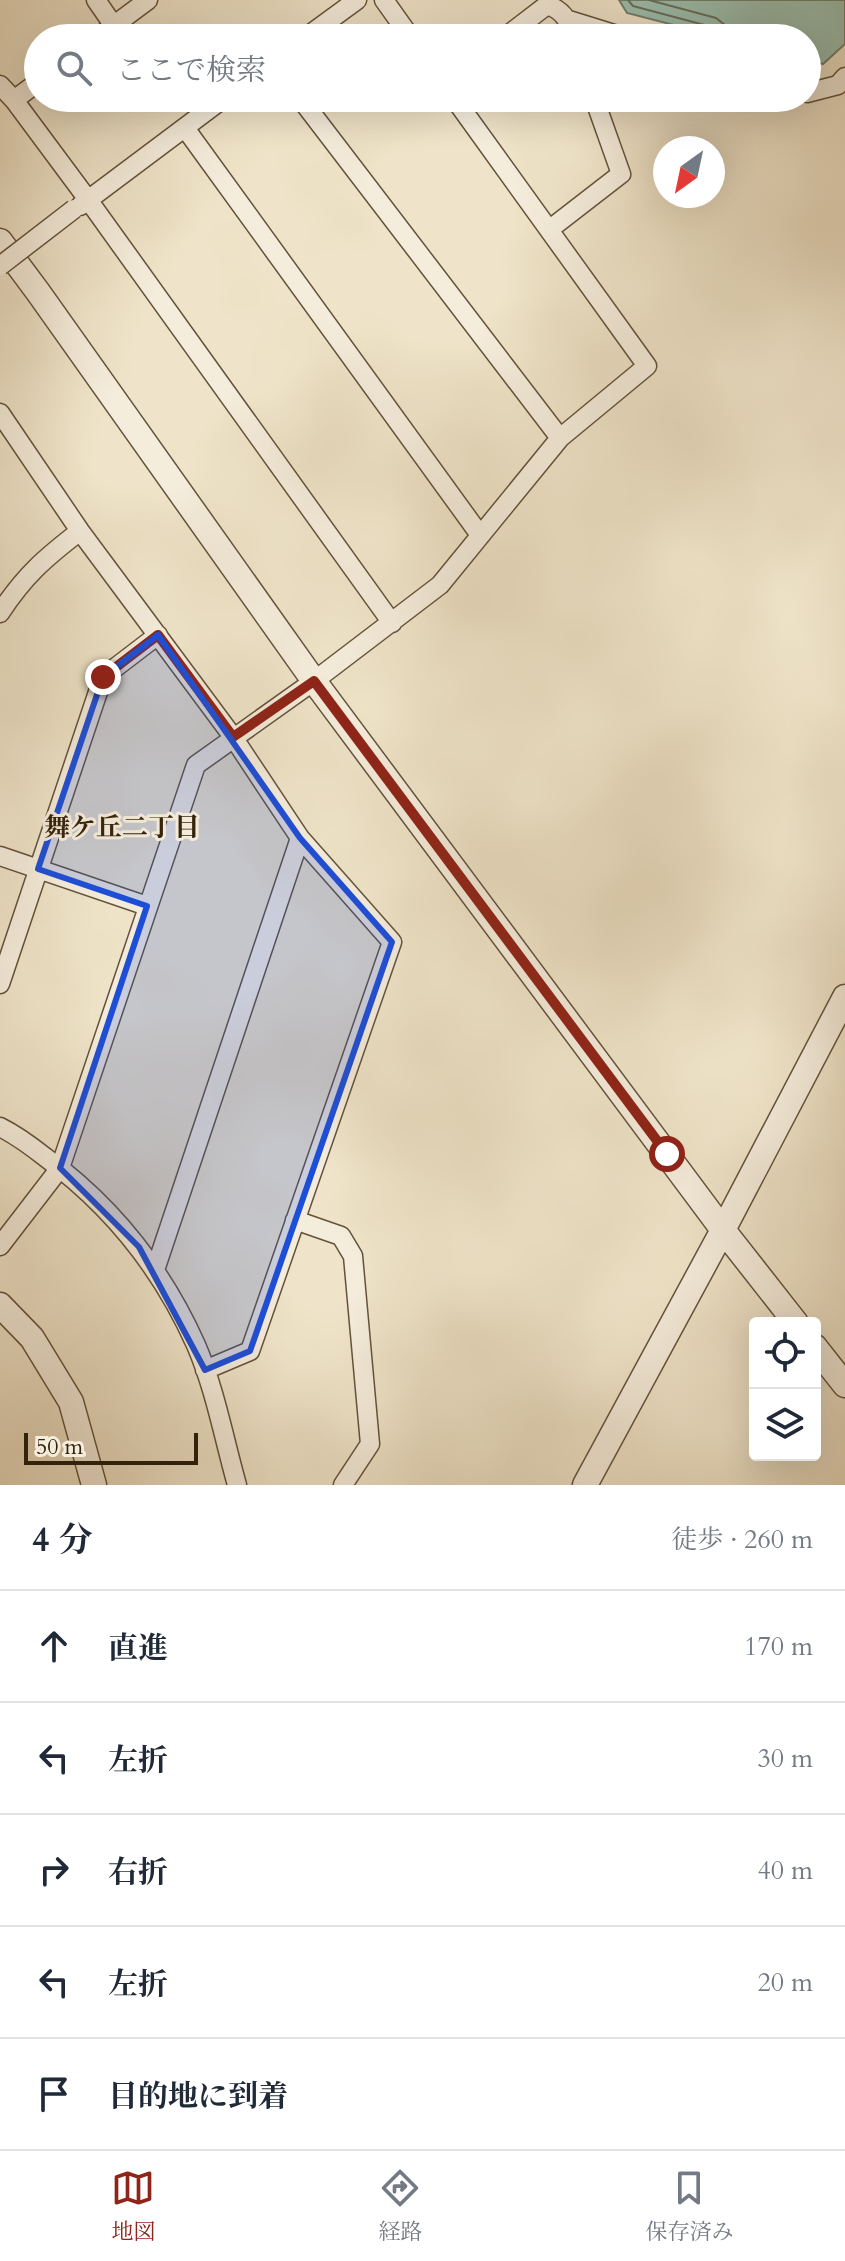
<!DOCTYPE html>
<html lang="ja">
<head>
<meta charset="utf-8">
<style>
	:root { --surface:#fff; --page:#f2f2f3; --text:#1f2937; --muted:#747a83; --line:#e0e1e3; --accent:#8f2418 }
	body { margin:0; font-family:Cardo,"Noto Serif JP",serif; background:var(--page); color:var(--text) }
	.controls { position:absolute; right:24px; bottom:24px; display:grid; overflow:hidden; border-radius:8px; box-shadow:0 8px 32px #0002 }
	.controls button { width:72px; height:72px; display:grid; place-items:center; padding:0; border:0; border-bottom:2px solid var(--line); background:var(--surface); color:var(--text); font:40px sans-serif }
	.compass { position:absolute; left:653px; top:136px; width:72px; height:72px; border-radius:50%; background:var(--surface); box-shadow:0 8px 32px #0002; rotate:213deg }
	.scale { position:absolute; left:24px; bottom:20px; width:174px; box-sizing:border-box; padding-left:8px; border:4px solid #34220c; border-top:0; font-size:22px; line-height:28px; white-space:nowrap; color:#34220c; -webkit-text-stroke:6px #f5eddc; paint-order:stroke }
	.stop { position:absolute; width:24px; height:24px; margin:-18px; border:6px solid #8f2418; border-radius:50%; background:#fff }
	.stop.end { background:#8f2418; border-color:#fff; box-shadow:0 2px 8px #0008 }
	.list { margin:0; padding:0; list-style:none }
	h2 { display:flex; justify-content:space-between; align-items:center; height:104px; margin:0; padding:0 32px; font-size:34px }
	h2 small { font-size:26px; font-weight:400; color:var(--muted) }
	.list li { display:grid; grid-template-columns:52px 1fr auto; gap:24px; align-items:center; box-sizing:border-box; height:112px; padding:0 32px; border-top:2px solid var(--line) }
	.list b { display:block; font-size:30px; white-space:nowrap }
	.list em { font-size:26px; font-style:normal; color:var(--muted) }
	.icon { flex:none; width:44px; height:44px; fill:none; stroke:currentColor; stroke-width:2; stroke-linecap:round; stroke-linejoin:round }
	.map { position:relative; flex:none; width:845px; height:1485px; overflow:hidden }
	.search { position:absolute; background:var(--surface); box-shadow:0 8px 32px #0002; left:24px; right:24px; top:24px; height:88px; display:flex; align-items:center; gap:20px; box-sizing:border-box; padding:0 28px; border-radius:44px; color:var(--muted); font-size:30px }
	.sheet { height:664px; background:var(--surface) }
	nav { display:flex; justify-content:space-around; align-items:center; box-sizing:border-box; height:112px; border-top:2px solid var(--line); background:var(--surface); font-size:22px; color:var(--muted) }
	nav a { display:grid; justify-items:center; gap:4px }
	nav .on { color:var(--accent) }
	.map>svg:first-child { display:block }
	.water { fill:#9bbfaf; stroke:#72806e; stroke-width:2 }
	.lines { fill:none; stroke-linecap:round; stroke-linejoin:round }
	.shore { stroke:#68705e; stroke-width:2 }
	.minor-casing { stroke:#63523b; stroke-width:21 }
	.tertiary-casing { stroke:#63523b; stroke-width:27 }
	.minor { stroke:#f5eddc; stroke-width:18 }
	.tertiary { stroke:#f5eddc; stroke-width:24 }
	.minor-bridge-casing { stroke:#63523b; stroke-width:21; stroke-linecap:butt }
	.minor-bridge { stroke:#f5eddc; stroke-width:18 }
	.route { stroke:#8f2418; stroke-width:10 }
	.marked { fill:#1d4ed8; fill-opacity:0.2; stroke:#1d4ed8; stroke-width:6; stroke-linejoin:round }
	.labels { text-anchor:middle; stroke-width:6; stroke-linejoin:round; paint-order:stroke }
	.neighbourhood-label { font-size:26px; font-weight:bold; fill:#34220c; stroke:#f5eddc }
</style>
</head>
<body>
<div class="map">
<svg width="845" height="1485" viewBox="0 0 845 1485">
	<rect width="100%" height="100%" fill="#efe4c9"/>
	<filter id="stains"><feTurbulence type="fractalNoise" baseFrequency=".0025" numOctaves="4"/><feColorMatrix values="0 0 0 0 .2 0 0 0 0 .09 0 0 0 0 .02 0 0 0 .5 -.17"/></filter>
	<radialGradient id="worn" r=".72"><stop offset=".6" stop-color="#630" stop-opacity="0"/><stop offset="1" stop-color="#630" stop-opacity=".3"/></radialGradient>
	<path class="water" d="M619,0H845V44L823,64L807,59V38H724L627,13Z"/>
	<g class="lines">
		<path class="shore" d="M628,0L633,6L712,27L717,31L718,38
			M649,0L716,18L725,25L728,38"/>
		<g class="minor-casing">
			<path id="minor" d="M96,0L114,26
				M384,0L411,38
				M569,20L627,38
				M97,38L148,0
				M305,38L357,0
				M504,38L547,5C564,10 569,22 574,38
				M0,85L14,100L89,201L392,623
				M807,93L838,85L845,77
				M300,98L560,438
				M14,100L38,82
				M185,128L480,535
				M80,206L224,98
				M550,229L621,174L594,98
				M0,413L80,531L233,737L300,838L392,942L250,1351L205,1370
				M0,613C25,575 45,558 80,531
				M0,856L147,906
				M0,984L103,677L158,635
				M0,1127C16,1135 31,1146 45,1157C112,1206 162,1269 196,1345C215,1389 224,1439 237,1485
				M295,1220L341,1236L353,1256L370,1444L343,1485
				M0,1246L60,1168L196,765L314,681L440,585L560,438L647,366L454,98
				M155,1270L300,838"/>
		</g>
		<g class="tertiary-casing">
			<path id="tertiary" d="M0,241L38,292L314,681L723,1230L796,1323
				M0,1305L32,1338L71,1402L94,1485
				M815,1347L845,1385
				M585,1485L723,1230L845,997"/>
		</g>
		<use href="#minor" class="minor"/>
		<use href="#tertiary" class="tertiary"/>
		<g class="minor-bridge-casing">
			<path id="minor-bridge" d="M0,266L74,209"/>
		</g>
		<use href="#minor-bridge" class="minor-bridge"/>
	</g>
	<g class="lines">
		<path class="route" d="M103,677L158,635L233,737L314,681L667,1154"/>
	</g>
	<path class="marked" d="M158,635L300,838L392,942L250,1351L205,1370L139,1247L60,1168L147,906L38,869L103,677Z"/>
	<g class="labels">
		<g class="neighbourhood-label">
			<text x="122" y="836">舞ケ丘二丁目</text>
		</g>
	</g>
	<rect width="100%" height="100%" filter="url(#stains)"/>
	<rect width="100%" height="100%" fill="url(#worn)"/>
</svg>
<div class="controls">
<button><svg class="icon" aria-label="locate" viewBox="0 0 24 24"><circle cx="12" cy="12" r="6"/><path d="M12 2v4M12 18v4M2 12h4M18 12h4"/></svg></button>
<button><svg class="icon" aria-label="layers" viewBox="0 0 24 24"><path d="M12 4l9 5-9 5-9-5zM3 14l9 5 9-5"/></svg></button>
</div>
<svg class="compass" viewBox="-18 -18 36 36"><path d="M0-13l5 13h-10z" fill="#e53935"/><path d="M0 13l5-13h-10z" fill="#747a83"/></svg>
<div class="scale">50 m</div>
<div class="stop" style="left:667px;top:1154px"></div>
<div class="stop end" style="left:103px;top:677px"></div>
<div class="search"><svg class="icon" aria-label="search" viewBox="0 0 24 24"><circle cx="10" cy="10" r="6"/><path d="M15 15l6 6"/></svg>ここで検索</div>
</div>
<section class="sheet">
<h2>4 分<small>徒歩 · 260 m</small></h2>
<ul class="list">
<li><svg class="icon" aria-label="ahead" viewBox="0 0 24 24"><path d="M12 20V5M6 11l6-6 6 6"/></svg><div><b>直進</b></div><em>170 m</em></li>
<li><svg class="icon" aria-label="left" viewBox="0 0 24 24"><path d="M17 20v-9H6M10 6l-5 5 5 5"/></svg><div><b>左折</b></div><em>30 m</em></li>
<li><svg class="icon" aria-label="right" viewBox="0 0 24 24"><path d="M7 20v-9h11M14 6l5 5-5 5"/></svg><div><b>右折</b></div><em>40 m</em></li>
<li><svg class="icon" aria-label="left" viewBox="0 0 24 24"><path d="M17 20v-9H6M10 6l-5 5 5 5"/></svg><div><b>左折</b></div><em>20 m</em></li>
<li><svg class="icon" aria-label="arrive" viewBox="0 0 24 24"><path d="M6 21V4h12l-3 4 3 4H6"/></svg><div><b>目的地に到着</b></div></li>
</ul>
</section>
<nav>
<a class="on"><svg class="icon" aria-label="map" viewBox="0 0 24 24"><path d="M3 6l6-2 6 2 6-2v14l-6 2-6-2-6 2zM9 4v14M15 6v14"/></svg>地図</a>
<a><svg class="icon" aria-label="directions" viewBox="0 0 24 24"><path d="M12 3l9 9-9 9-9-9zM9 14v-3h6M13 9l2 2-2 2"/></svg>経路</a>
<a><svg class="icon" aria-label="saved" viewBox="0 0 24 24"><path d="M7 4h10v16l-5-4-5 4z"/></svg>保存済み</a>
</nav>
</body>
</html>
